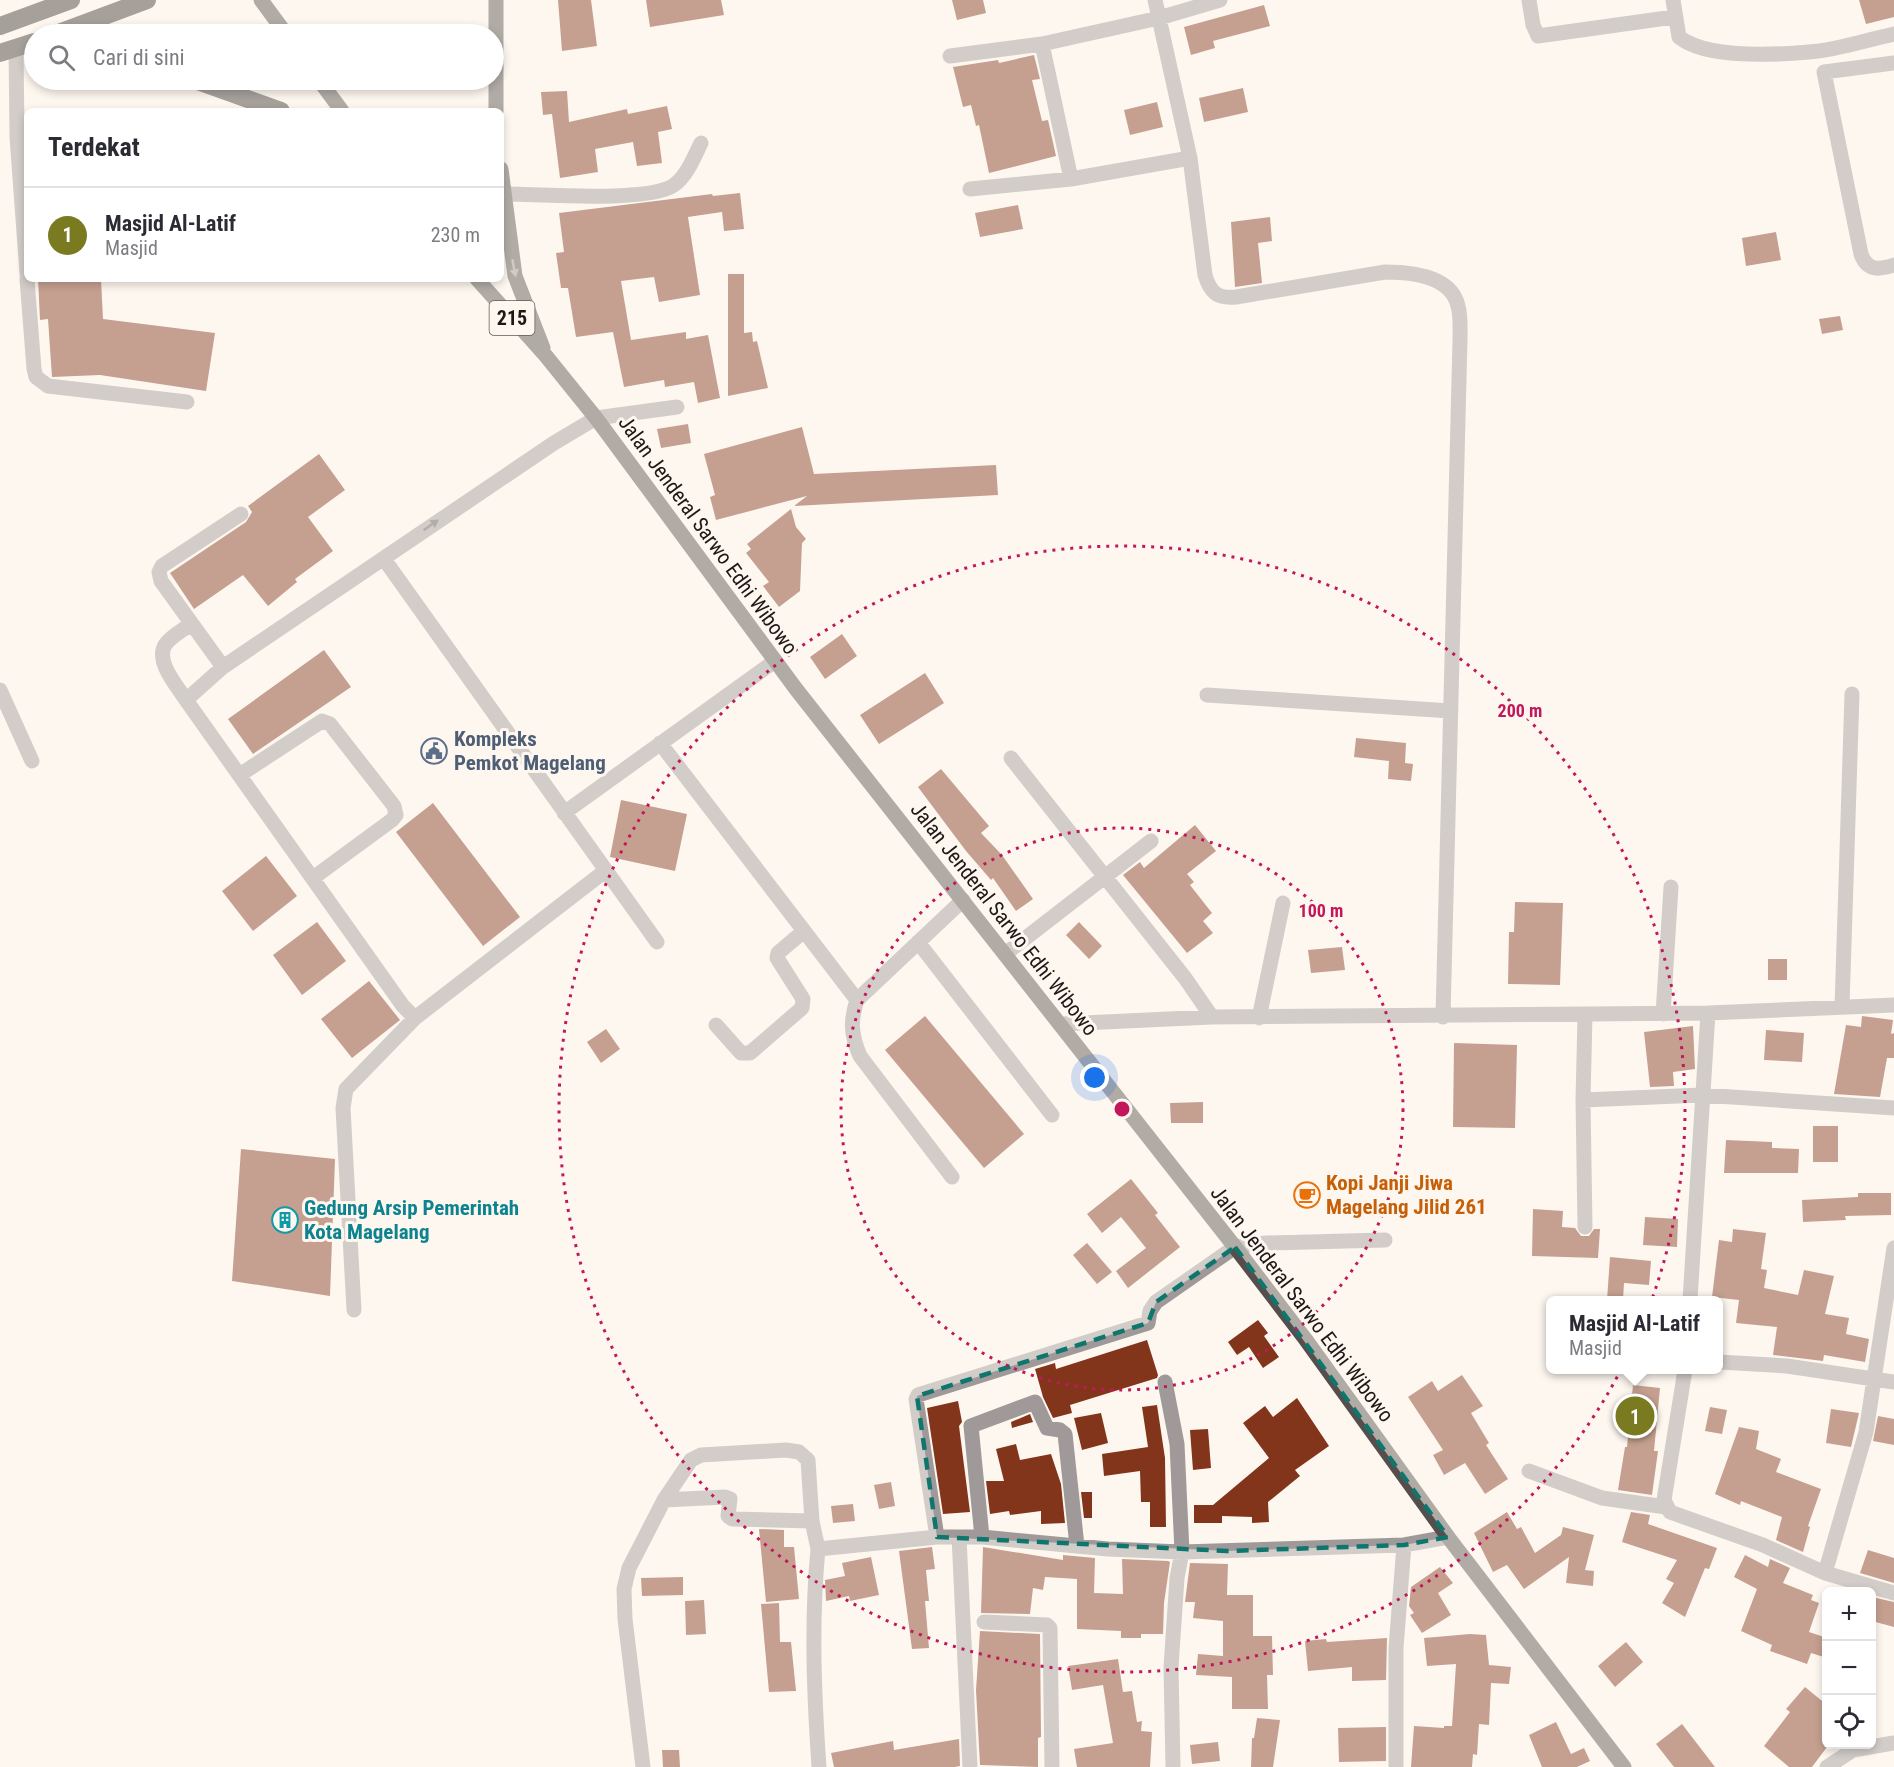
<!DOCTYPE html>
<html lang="id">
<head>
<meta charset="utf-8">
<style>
	:root { --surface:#fff; --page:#f7f7f7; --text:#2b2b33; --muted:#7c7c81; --line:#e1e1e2; --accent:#7a7a21 }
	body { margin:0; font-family:"Roboto Condensed",sans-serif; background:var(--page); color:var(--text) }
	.controls { position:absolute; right:18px; bottom:18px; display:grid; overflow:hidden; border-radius:9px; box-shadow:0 3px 9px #0003 }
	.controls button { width:54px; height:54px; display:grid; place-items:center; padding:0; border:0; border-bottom:2px solid var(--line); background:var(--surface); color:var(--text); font:30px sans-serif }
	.you { position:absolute; left:1095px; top:1078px; width:21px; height:21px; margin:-15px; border:4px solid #fff; border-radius:50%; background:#1a73e8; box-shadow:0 0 0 9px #1a73e833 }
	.badge { display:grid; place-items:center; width:39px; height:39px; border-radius:50%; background:var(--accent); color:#fff; font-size:20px; font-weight:700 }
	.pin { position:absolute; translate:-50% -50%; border:3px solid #fff; box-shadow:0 2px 6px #0006 }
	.popup { position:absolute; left:1546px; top:1296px; width:177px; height:78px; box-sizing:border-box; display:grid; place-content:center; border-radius:9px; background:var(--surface); filter:drop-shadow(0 2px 4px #0005); font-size:20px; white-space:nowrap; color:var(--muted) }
	.popup b { font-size:22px; color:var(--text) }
	.popup::after { content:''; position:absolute; left:50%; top:100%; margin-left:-12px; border:12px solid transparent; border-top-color:var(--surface) }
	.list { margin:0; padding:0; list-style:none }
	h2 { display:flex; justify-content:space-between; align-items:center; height:78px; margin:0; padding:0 24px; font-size:26px }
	h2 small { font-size:20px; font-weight:400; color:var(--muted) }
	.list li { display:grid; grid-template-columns:39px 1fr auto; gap:18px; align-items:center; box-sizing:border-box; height:96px; padding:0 24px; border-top:2px solid var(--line) }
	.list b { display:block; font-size:22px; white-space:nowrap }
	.list p { margin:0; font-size:20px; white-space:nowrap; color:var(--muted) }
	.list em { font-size:20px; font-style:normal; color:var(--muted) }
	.icon { flex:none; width:33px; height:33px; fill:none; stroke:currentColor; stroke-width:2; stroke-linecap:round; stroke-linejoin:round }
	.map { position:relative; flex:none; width:1894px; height:1767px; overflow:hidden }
	.search { position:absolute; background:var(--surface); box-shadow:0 3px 9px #0003; left:24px; top:24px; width:480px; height:66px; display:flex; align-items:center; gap:15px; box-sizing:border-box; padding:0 21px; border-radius:33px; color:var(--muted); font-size:22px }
	.panel { position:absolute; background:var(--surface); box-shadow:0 3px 9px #0003; left:24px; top:108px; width:480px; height:174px; border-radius:9px }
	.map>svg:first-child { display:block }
	.building { fill:#82351b }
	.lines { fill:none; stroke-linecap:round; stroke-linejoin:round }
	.minor { stroke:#9f9a99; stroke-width:15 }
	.major { stroke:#564e4d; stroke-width:15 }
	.highway { stroke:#3d3533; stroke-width:18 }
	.oneway { fill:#99928e }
	.oneway2 { fill:#565251 }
	.marked { fill:none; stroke:#0f766e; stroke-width:4.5; stroke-dasharray:12 8; stroke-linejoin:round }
	.ring { fill:none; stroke:#c2185b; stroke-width:3; stroke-dasharray:3 6 }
	.labels { text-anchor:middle; stroke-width:6; stroke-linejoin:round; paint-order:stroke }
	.shield { fill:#fef7f0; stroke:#5f5b57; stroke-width:1.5 }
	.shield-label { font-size:20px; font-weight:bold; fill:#1b1816 }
	.street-label { font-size:21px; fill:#1b1816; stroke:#fef7f0 }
	.service-label { font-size:21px; font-weight:bold; fill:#4e5e75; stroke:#fef7f0; text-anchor:start }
	.food-label { font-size:21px; font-weight:bold; fill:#c56008; stroke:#fef7f0; text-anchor:start }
	.culture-label { font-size:21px; font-weight:bold; fill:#0d838f; stroke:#fef7f0; text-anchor:start }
	.centre { fill:#c2185b; stroke:#fef7f0; stroke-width:3 }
	.ring-label { font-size:18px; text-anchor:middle; font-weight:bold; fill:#c2185b; stroke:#fef7f0; stroke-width:6; stroke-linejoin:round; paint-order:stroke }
</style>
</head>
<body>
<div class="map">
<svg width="1894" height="1767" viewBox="0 0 1894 1767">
	<rect width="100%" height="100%" fill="#fef7f0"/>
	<path class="building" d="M558,0H591L597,46L562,51Z
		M646,0H721L724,15L650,27Z
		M952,0H983L986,13L957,20Z
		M1859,0H1894V17L1866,24Z
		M1264,5L1270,26L1213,41L1215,48L1191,55L1184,27Z
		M1034,55L1040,79L1032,80L1042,121L1048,120L1056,156L989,173L979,125L976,126L971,105L963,107L953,67L998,60L999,63Z
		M1243,88L1248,112L1204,122L1199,98Z
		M567,91L569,122L627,109L628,114L667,106L672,129L658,132L662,163L637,166L633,142L595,149L598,172L560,178L552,114L543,115L541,92Z
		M1157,102L1163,127L1130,135L1124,110Z
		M740,193L744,229L724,231L722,212L688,217L700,295L659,302L654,277L621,281L631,340L686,332V339L708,335L720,398L698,403L694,382L665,387L664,380L624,387L613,332L576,337L568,288H561L556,253L564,252L559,213L712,194L713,196Z
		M1018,205L1023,229L980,237L975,213Z
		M1270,217L1272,241L1258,243L1262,283L1235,287L1231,222Z
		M1776,232L1781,260L1746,266L1742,238Z
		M728,274H744V333L752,332L753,342L757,341L768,388L728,396Z
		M38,279H101L103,319L215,333L206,391L100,375L52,377L48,319L40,320Z
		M1840,316L1843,330L1822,334L1819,319Z
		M688,424L691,443L661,448L657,429Z
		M802,427L814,474L996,465L998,495L794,506L807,496L716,520L710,497L715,495L704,454Z
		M319,454L345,490L308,517L333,551L295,579L297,582L268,606L243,575L194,609L170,573L246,522L252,512L248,506Z
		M791,509L796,527L806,539L802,543L800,591L779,607L763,586L769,582L746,553L751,549L747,544Z
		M842,634L857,656L825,679L810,657Z
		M324,650L351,687L253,754L228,719Z
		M925,673L944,703L879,744L860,715Z
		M1356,738L1406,743L1405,763L1413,764L1411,781L1388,779L1389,761L1354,757Z
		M941,769L989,826L981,833L1002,855L1033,899L1016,911L993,878L991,880L966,851L918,787Z
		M621,800L687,814L675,871L610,857Z
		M433,803L520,917L483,946L396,832Z
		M1195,825L1216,851L1187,874L1194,882L1190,885L1212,913L1203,921L1213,933L1187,953L1123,875L1140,862L1144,868Z
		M266,856L297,896L253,931L222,891Z
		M1515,902L1563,903L1560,985L1508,984L1509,932H1514Z
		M317,922L346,961L302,995L273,955Z
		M1079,922L1102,946L1089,959L1066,935Z
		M1342,947L1345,970L1311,973L1308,950Z
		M1768,959H1787V980H1768Z
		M369,981L400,1020L352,1058L321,1019Z
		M925,1016L1024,1134L984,1168L885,1050Z
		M1862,1016L1893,1020L1891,1034L1894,1033V1058H1887L1880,1097L1834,1094L1846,1025L1861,1027Z
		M1693,1026L1695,1069L1673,1072L1674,1086L1650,1087L1644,1032Z
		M606,1029L620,1049L601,1063L587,1042Z
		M1766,1030L1804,1033L1802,1062L1764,1060Z
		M1454,1043L1517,1045L1515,1128L1453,1127Z
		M1203,1102V1123H1171L1170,1103Z
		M1813,1126H1838V1162H1813Z
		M1726,1140L1772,1142V1148L1799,1149L1798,1173H1724Z
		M241,1149L335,1159L330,1296L232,1281Z
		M1131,1179L1158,1213L1155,1215L1180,1247L1128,1288L1116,1271L1146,1248L1121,1217L1102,1233L1087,1214Z
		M1858,1193H1891V1215L1845,1216L1846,1220L1803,1222L1802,1200L1858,1197Z
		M1533,1209L1563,1211L1562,1227L1575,1228L1581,1236H1589L1594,1229H1600L1598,1258L1532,1256Z
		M1645,1217L1678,1219L1677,1247L1643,1245Z
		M1733,1229L1766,1233L1761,1269L1767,1270L1764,1288L1798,1295L1804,1270L1834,1276L1825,1314L1849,1318L1846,1334L1869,1339L1865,1362L1824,1355L1823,1361L1773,1355L1777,1327L1736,1323L1739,1300L1712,1297L1719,1240L1732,1242Z
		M1087,1243L1112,1272L1097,1284L1073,1255Z
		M1610,1257L1651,1261L1649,1285L1624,1283L1623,1300H1607Z
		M1258,1320L1268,1333L1264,1336L1279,1357L1263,1368L1249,1347L1237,1355L1228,1342Z
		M1147,1340L1158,1375L1157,1378L1070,1405L1072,1413L1053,1418L1043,1397L1035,1369L1055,1363L1056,1369Z
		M1462,1375L1483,1406L1471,1413L1489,1443L1486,1445L1508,1479L1485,1494L1465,1463L1444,1475L1433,1455L1443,1450L1408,1397L1432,1381L1438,1391Z
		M1633,1385L1660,1388L1654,1451H1658L1652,1495L1618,1490L1625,1447H1627Z
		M1297,1398L1329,1446L1295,1470L1300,1476L1268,1502L1269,1522L1252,1523V1517L1222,1516V1523H1194V1505H1213L1269,1458L1243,1423L1265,1406L1273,1417Z
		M958,1401L962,1422L959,1426L970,1512L943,1514L927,1408Z
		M1157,1405L1165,1458L1166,1527H1150V1502H1141L1140,1471L1104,1476L1102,1454L1148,1447L1142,1407Z
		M1710,1407L1727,1410L1722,1434L1705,1431Z
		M1831,1409L1859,1413L1851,1447L1826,1443Z
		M1101,1413L1108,1443L1082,1450L1074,1418Z
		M1030,1414L1033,1422L1012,1428L1011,1422Z
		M1878,1416L1894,1419V1445L1873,1441Z
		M1739,1427L1759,1431L1756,1449L1781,1459L1776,1472L1821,1489L1808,1526L1810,1527L1803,1552L1776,1540L1782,1517L1741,1501L1740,1505L1715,1494Z
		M1208,1429L1211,1468L1193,1470L1190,1430Z
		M1016,1444L1020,1460L1051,1454L1061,1484L1065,1523L1041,1524V1511L1010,1515L1009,1511L990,1514L986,1481H1004L996,1449Z
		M891,1482L895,1506L879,1509L874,1485Z
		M1081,1492H1092V1518H1084Z
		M853,1504L855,1521L833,1523L831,1506Z
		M1507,1512L1517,1529L1521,1527L1535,1553L1561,1535L1563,1527L1594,1535L1585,1570L1594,1571L1593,1586L1566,1583L1569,1557L1524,1589L1507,1565L1493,1572L1474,1533Z
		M1631,1512L1650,1515L1648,1524L1717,1548L1709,1569L1705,1568L1685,1617L1662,1603L1674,1583L1666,1579L1677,1560L1622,1542Z
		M759,1529L784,1530V1547H794L799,1599L766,1602Z
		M932,1547L935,1569L926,1570L929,1601H925L929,1648L912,1649L899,1551Z
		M983,1547L1063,1560V1555L1095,1558L1094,1593L1123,1594L1122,1559L1168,1561L1170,1562L1164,1603L1163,1634H1141V1638H1121V1631L1077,1629V1579L1045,1577L1043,1590L1033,1588L1030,1614L981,1613Z
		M1868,1550L1894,1558V1583L1860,1573Z
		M1745,1555L1768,1567L1770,1559L1790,1568L1783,1583L1813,1595L1811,1600L1819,1603L1809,1632L1827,1638V1658L1811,1653L1807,1664L1770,1651L1772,1645L1741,1631L1757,1589L1734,1577Z
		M871,1557L879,1595L850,1601L849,1596L826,1601L825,1580L845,1576L842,1563Z
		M1190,1563L1228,1564L1227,1595H1253V1636H1272L1273,1675H1267L1268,1709H1232V1677L1196,1675L1198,1654L1223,1656V1621L1193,1618L1195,1602H1185Z
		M1440,1567L1453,1583L1438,1593L1451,1615L1422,1633L1410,1615L1414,1613L1409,1606L1411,1587Z
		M683,1577V1595L642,1596L641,1578Z
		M1872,1597L1894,1602V1627L1872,1621Z
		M704,1600L706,1634L686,1635L685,1601Z
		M779,1603L780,1642H791L796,1691L769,1692L761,1604Z
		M980,1631L1040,1634L1041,1737L1038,1738V1767L980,1765L976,1690Z
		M1470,1634L1486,1635L1489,1665L1511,1667L1509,1684L1491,1683L1489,1725L1479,1724L1477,1755L1473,1754L1472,1767H1411L1414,1726L1444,1728V1726H1452L1456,1664L1427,1666L1424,1638Z
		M1387,1638L1386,1680L1352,1681V1667L1308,1671L1305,1641L1326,1639L1327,1642Z
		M1626,1642L1643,1662L1615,1687L1598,1666Z
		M1118,1659L1123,1692L1132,1691L1137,1722L1142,1721L1141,1731L1152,1732L1150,1767H1077L1074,1749L1113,1743L1103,1685L1072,1690L1068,1666Z
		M1805,1687L1827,1705V1747L1812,1767H1789L1764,1746L1790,1712L1786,1709Z
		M1257,1718L1280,1720L1273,1767H1251L1252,1738H1254Z
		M1556,1722L1571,1754L1584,1748L1590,1761L1577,1767H1542L1529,1735Z
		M1682,1724L1715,1767H1674L1656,1744Z
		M1386,1727V1761L1339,1762L1338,1728Z
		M959,1739L960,1766L955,1767H834L831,1753L893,1741L894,1750Z
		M1218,1742L1220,1761L1192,1764L1190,1745Z
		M662,1750H679L680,1767H663Z"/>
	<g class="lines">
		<path class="minor" d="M1155,0L1190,158L1205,275C1210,292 1217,299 1236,297L1385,272C1410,272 1451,275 1458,306C1461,316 1460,329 1460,340L1443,1017
			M1529,0L1533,25L1538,36L1674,17
			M1673,0L1679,37C1707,59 1773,55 1809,52C1837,50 1866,40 1894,34
			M1042,44L1071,179
			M16,48L17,137L27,274
			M950,56L1042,44L1159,18L1220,0
			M1894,63L1824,72L1861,254C1867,271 1879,270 1894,265
			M970,189L1071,179L1190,158
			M503,194C538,194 649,203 674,185C687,176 694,157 701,143
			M27,279L34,369L36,377L48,386L187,402
			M384,559L657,942
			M223,667L161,581L159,572L162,566L241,514
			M0,690L32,761
			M1207,695L1451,711
			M186,700C178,687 155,662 165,645C170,637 183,630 191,624
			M660,743L857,1000L963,900
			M1011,758L1185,978L1212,1017
			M241,774L322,721L330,724L394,806L396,815L392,820L313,878
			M564,813L775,661
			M605,871L415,1018L403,1006L186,700L223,667L554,443L596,418L677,407
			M918,942L1052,1115
			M1005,954L1151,841
			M857,1000C850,1021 851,1035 860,1056L952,1177
			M1842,1007L1852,694
			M1663,1014L1671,887
			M1585,1016L1583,1100L1585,1227
			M1259,1018L1283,903
			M1061,1024L1212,1017L1708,1013L1894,1005
			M716,1025L741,1053H750L802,1008L803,999L777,958L778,953L804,931
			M1583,1100L1702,1095L1894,1108
			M1690,1300L1708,1013
			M354,1310L343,1108L346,1089L415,1018
			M1719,1362L1787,1366L1894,1382
			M1685,1370L1664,1500L1670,1512L1763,1545L1825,1573L1894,1593
			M1529,1471L1602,1498L1666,1507
			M664,1500L725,1497L730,1499L728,1516L732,1519L812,1521
			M937,1537L916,1399L918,1395L1148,1323L1150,1311L1156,1302L1235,1247L1266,1243L1385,1240
			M959,1537L970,1767
			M982,1537L971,1426L1035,1402L1047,1428L1060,1430L1065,1434L1077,1546
			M1825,1573L1866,1432L1894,1248
			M984,1622L1047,1625L1050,1628L1052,1767
			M643,1767L625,1619L624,1589L629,1568L664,1500L691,1460L701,1455L786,1450L799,1452L808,1460L812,1521L818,1549
			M819,1767C814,1694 811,1622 818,1549L937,1537H982L1108,1549L1182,1552L1177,1444L1165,1382
			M1173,1767L1171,1667L1177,1578L1182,1552L1404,1545L1448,1537
			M1396,1767V1648L1404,1545
			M1827,1767L1853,1750L1894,1743"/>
		<path class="major" d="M261,0L286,34
			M496,0V111
			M319,80L342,111
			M501,169L515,276L543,348
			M477,279L546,356L596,418L796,689L1235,1247L1306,1340L1448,1537L1624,1767"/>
		<path class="highway" d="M0,26L71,0
			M56,34L147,0
			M0,53L34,42
			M195,80L281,111"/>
	</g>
	<defs><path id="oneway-solid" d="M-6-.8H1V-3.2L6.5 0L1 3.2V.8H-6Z" transform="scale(1.5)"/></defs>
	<use class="oneway" href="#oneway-solid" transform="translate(514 268) rotate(79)"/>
	<use class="oneway2" href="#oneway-solid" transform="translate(431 525) rotate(-35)"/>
	<path d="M0 0H1894V1767H0ZM1235,1247L1448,1537L1404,1545L1227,1551L937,1537L917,1396L1148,1323L1156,1302Z" fill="#fef7f0" fill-opacity=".55" fill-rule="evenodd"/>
	<path class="marked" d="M1235,1247L1448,1537L1404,1545L1227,1551L937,1537L917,1396L1148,1323L1156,1302Z"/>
	<g class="ring">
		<circle cx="1122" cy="1109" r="281"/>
		<circle cx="1122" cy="1109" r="563"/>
	</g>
	<defs>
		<g id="civic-ring" transform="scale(1.35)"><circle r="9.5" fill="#fef7f0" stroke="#5c6f8a" stroke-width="1.5"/><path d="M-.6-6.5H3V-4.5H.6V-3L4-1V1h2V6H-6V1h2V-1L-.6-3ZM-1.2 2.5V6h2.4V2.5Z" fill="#5c6f8a"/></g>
		<g id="cafe-ring" transform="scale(1.35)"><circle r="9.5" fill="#fef7f0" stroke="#e8710a" stroke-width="1.5"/><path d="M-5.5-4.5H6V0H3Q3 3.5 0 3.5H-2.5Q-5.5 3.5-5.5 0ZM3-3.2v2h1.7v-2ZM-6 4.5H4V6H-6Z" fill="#e8710a"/></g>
		<g id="building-ring" transform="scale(1.35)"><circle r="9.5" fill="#fef7f0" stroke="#0f9aa8" stroke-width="1.5"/><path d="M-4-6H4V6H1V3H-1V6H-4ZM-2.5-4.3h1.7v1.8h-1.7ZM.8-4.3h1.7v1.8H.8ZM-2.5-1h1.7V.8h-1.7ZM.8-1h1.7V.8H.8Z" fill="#0f9aa8"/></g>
	</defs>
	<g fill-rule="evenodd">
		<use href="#civic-ring" x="434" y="751"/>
		<use href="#cafe-ring" x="1307" y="1195"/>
		<use href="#building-ring" x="285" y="1220"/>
	</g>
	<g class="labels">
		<rect class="shield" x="489.5" y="301" width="45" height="34" rx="4.5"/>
		<g class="shield-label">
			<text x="512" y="325">215</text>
		</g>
		<g class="street-label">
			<text transform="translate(708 535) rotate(54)" y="7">Jalan Jenderal Sarwo Edhi Wibowo</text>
			<text transform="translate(1004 919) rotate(52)" y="7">Jalan Jenderal Sarwo Edhi Wibowo</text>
			<text transform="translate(1302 1304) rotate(53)" y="7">Jalan Jenderal Sarwo Edhi Wibowo</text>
		</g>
		<g class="service-label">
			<text x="454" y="746">Kompleks<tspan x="454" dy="24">Pemkot Magelang</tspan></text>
		</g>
		<g class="food-label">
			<text x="1326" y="1190">Kopi Janji Jiwa<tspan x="1326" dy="24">Magelang Jilid 261</tspan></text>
		</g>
		<g class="culture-label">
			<text x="304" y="1215">Gedung Arsip Pemerintah<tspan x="304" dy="24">Kota Magelang</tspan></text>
		</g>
	</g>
	<circle cx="1122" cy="1109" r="9" class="centre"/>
	<g class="ring-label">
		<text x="1520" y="717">200 m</text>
		<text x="1321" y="917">100 m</text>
	</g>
</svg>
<div class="controls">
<button>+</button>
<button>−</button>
<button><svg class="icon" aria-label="locate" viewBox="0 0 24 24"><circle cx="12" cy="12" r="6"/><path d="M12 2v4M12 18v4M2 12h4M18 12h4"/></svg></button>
</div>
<div class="you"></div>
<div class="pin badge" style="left:1635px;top:1416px">1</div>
<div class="popup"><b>Masjid Al-Latif</b>Masjid</div>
<div class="search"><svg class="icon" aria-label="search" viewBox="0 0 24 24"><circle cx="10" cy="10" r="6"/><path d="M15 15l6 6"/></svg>Cari di sini</div>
<section class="panel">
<h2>Terdekat<small></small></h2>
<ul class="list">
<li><span class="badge">1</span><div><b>Masjid Al-Latif</b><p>Masjid</p></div><em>230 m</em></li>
</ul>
</section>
</div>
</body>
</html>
